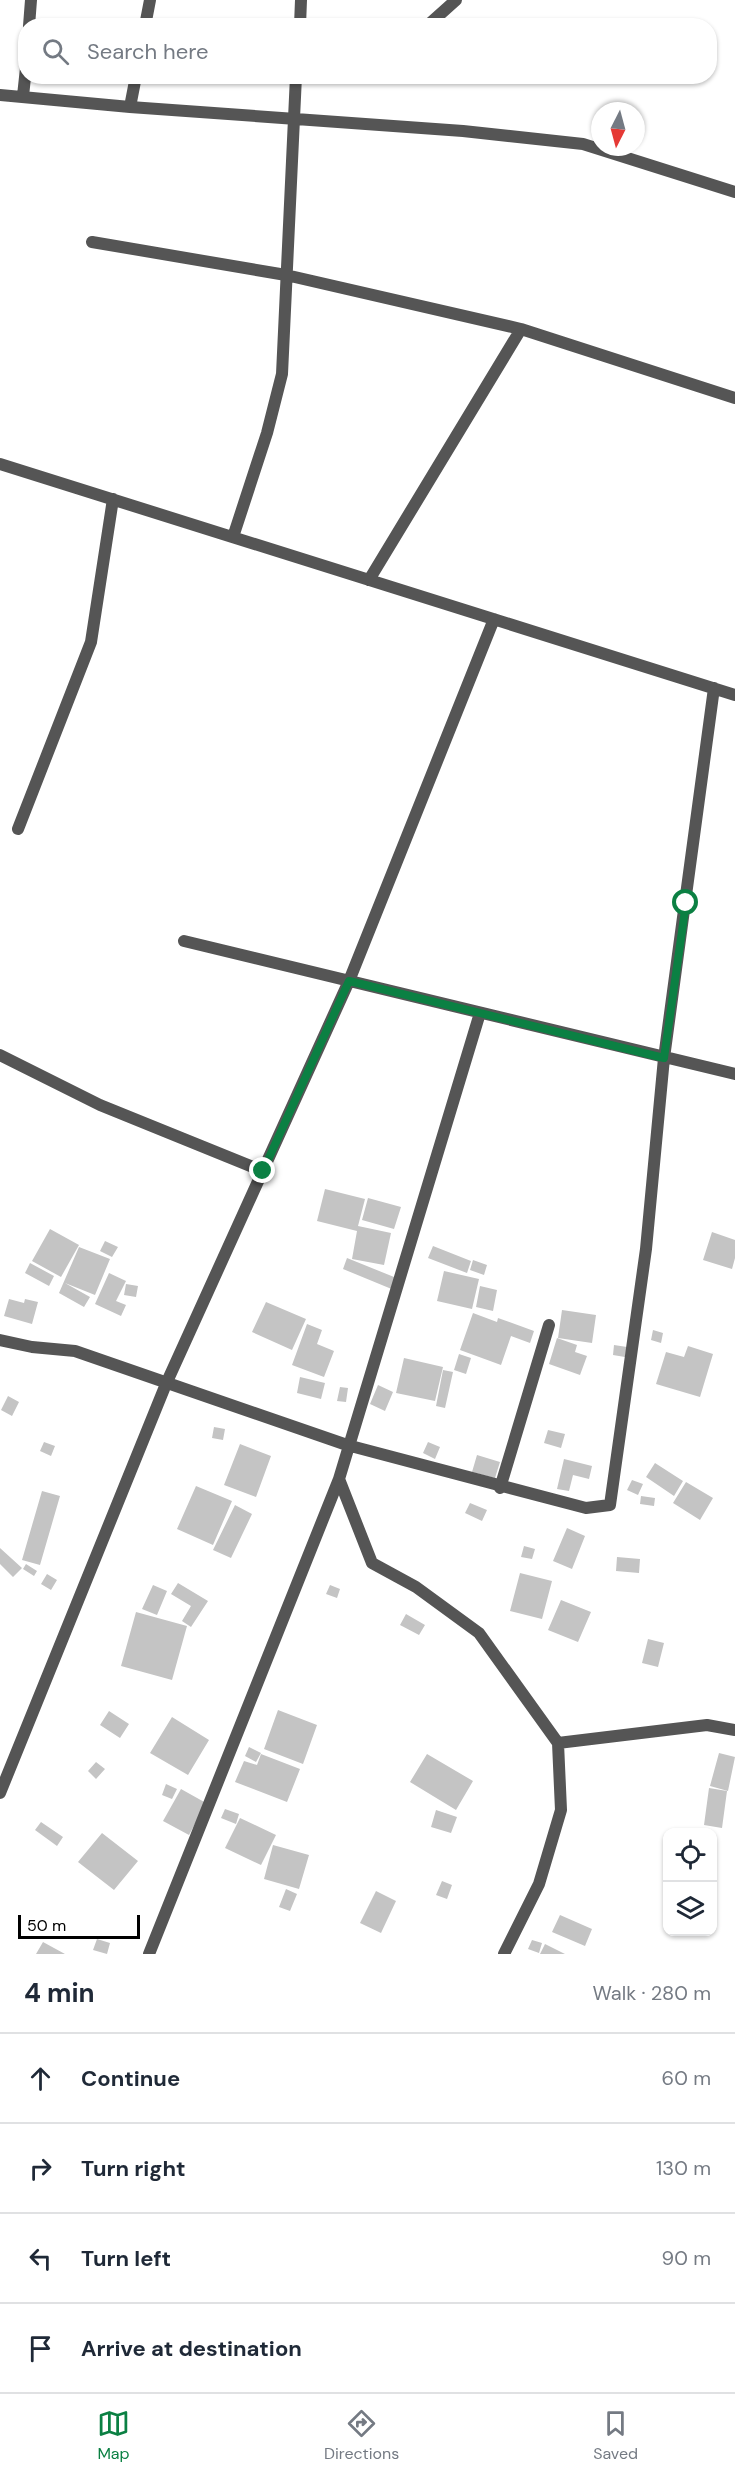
<!DOCTYPE html>
<html lang="en">
<head>
<meta charset="utf-8">
<style>
	:root { --surface:#fff; --page:#f6f6f7; --text:#1f2937; --muted:#747a83; --line:#e0e1e3; --accent:#0b8043 }
	body { margin:0; font-family:"DM Sans",sans-serif; background:var(--page); color:var(--text) }
	.controls { position:absolute; right:18px; bottom:18px; display:grid; overflow:hidden; border-radius:12px; box-shadow:0 2px 4px #0004 }
	.controls button { width:54px; height:54px; display:grid; place-items:center; padding:0; border:0; border-bottom:2px solid var(--line); background:var(--surface); color:var(--text); font:30px sans-serif }
	.compass { position:absolute; left:591px; top:102px; width:54px; height:54px; border-radius:50%; background:var(--surface); box-shadow:0 2px 4px #0004; rotate:186deg }
	.scale { position:absolute; left:18px; bottom:15px; width:122px; box-sizing:border-box; padding-left:6px; border:3px solid #000; border-top:0; font-size:16px; line-height:21px; white-space:nowrap; color:#000; -webkit-text-stroke:4px #fff; paint-order:stroke }
	.stop { position:absolute; width:18px; height:18px; margin:-14px; border:4px solid #0b8043; border-radius:50%; background:#fff }
	.stop.end { background:#0b8043; border-color:#fff; box-shadow:0 2px 6px #0008 }
	.list { margin:0; padding:0; list-style:none }
	h2 { display:flex; justify-content:space-between; align-items:center; height:78px; margin:0; padding:0 24px; font-size:26px }
	h2 small { font-size:20px; font-weight:400; color:var(--muted) }
	.list li { display:grid; grid-template-columns:39px 1fr auto; gap:18px; align-items:center; box-sizing:border-box; height:90px; padding:0 24px; border-top:2px solid var(--line) }
	.list b { display:block; font-size:22px; white-space:nowrap }
	.list em { font-size:20px; font-style:normal; color:var(--muted) }
	.icon { flex:none; width:33px; height:33px; fill:none; stroke:currentColor; stroke-width:2; stroke-linecap:round; stroke-linejoin:round }
	.map { position:relative; flex:none; width:735px; height:1954px; overflow:hidden }
	.search { position:absolute; background:var(--surface); box-shadow:0 2px 4px #0004; left:18px; right:18px; top:18px; height:66px; display:flex; align-items:center; gap:15px; box-sizing:border-box; padding:0 21px; border-radius:24px; color:var(--muted); font-size:22px }
	.sheet { height:438px; background:var(--surface) }
	nav { display:flex; justify-content:space-around; align-items:center; box-sizing:border-box; height:84px; border-top:2px solid var(--line); background:var(--surface); font-size:16px; color:var(--muted) }
	nav a { display:grid; justify-items:center; gap:3px }
	nav .on { color:var(--accent) }
	.map>svg:first-child { display:block }
	.building { fill:#c4c4c4 }
	.lines { fill:none; stroke-linecap:round; stroke-linejoin:round }
	.minor { stroke:#555; stroke-width:12 }
	.route { stroke:#0b8043; stroke-width:8 }
</style>
</head>
<body>
<div class="map">
<svg width="735" height="1954" viewBox="0 0 735 1954">
	<rect width="100%" height="100%" fill="#fff"/>
	<path class="building" d="M325,1189L365,1199L358,1226L391,1233L384,1265L352,1259L357,1231L317,1221Z
		M368,1198L401,1207L394,1229L362,1220Z
		M50,1229L79,1245L61,1277L32,1261Z
		M712,1232L735,1240V1258L732,1269L703,1260Z
		M105,1241L118,1247L112,1257L100,1251Z
		M433,1246L471,1261L467,1273L428,1258Z
		M79,1247L110,1259L95,1295L65,1283L90,1297L84,1307L59,1293Z
		M347,1258L399,1279L394,1290L343,1269Z
		M473,1260L487,1265L484,1275L470,1270Z
		M30,1263L54,1276L49,1286L25,1273Z
		M444,1271L479,1279L472,1309L437,1301Z
		M109,1273L126,1281L116,1301L126,1305L121,1316L95,1304Z
		M126,1284L138,1286L136,1297L124,1295Z
		M480,1286L497,1290L493,1311L476,1307Z
		M9,1299L24,1303L25,1299L38,1302L32,1324L4,1316Z
		M266,1302L306,1319L292,1350L252,1332Z
		M562,1310L596,1315L592,1343L558,1338Z
		M473,1313L497,1322L498,1318L534,1331L530,1343L511,1336L501,1365L460,1350Z
		M307,1324L322,1330L317,1344L334,1351L324,1377L292,1365Z
		M653,1330L663,1333L661,1343L651,1340Z
		M557,1338L577,1345L575,1352L587,1356L580,1375L549,1364Z
		M614,1345L627,1347L625,1357L613,1355Z
		M688,1346L713,1354L700,1397L656,1384L666,1352L684,1357Z
		M459,1354L471,1358L466,1374L454,1370Z
		M404,1358L443,1367L435,1401L396,1393Z
		M443,1370L453,1372L445,1408L436,1406Z
		M300,1377L325,1383L321,1399L297,1393Z
		M378,1385L393,1392L385,1411L370,1404Z
		M340,1387L348,1388L346,1402L337,1401Z
		M8,1396L19,1402L12,1416L1,1410Z
		M214,1427L225,1429L223,1440L212,1438Z
		M548,1430L565,1434L561,1448L544,1443Z
		M44,1442L55,1446L51,1456L40,1451Z
		M428,1442L440,1447L435,1459L423,1453Z
		M240,1444L271,1456L256,1497L224,1485Z
		M477,1455L500,1462L495,1478L472,1472Z
		M564,1459L592,1466L589,1479L573,1475L569,1491L557,1489Z
		M655,1463L683,1481L674,1496L646,1477Z
		M632,1480L643,1484L638,1495L627,1490Z
		M686,1482L713,1498L700,1520L673,1503Z
		M196,1486L232,1501L213,1545L177,1529Z
		M42,1491L60,1496L40,1565L22,1560Z
		M641,1496L655,1498L654,1506L640,1504Z
		M470,1503L487,1510L482,1521L465,1513Z
		M235,1505L252,1514L231,1558L213,1550Z
		M567,1528L585,1536L572,1569L553,1561Z
		M524,1546L535,1549L532,1559L521,1557Z
		M0,1548L22,1568L13,1577L0,1564Z
		M617,1557L640,1559L639,1573L616,1571Z
		M26,1564L37,1571L34,1576L23,1569Z
		M520,1573L552,1581L542,1619L510,1611Z
		M47,1574L57,1580L51,1590L41,1584Z
		M178,1583L208,1601L191,1627L182,1621L191,1606L171,1594Z
		M153,1585L167,1591L157,1615L142,1609Z
		M330,1585L340,1589L337,1598L326,1594Z
		M561,1600L591,1612L578,1642L548,1630Z
		M136,1612L187,1626L172,1680L121,1666Z
		M406,1614L425,1625L419,1635L400,1625Z
		M648,1639L664,1643L658,1667L642,1663Z
		M278,1710L317,1725L303,1764L264,1749Z
		M109,1711L129,1724L120,1738L100,1725Z
		M172,1717L209,1740L188,1775L150,1753Z
		M249,1747L261,1753L256,1762L245,1756Z
		M719,1753L735,1757L728,1791L710,1786Z
		M261,1754L300,1769L287,1802L235,1782L244,1761L257,1765Z
		M427,1754L473,1781L456,1810L410,1782Z
		M96,1762L105,1769L96,1779L88,1771Z
		M166,1784L177,1789L172,1799L162,1795Z
		M709,1788L727,1791L722,1828L704,1825Z
		M181,1789L206,1803L189,1835L163,1821Z
		M225,1809L239,1814L236,1824L221,1818Z
		M436,1810L457,1817L451,1833L431,1827Z
		M240,1818L276,1835L261,1865L225,1848Z
		M41,1822L63,1837L57,1846L35,1830Z
		M102,1833L138,1861L114,1890L78,1862Z
		M273,1845L309,1855L299,1889L264,1879Z
		M442,1881L452,1885L447,1899L436,1895Z
		M286,1889L297,1894L290,1911L279,1907Z
		M376,1891L396,1901L381,1933L360,1923Z
		M560,1915L592,1929L585,1946L552,1932Z
		M97,1939L110,1943L107,1954L93,1950Z
		M532,1940L542,1943L539,1953L528,1949Z
		M43,1942L65,1954H36Z
		M545,1944L565,1954H540Z"/>
	<g class="lines">
		<path class="minor" d="M29,26L31,0
			M145,26L150,0
			M300,26L301,0
			M427,26L456,0
			M0,95L130,107L463,131L583,144L735,192
			M23,96L26,68
			M130,107L136,76
			M92,242L286,275L521,329L735,398
			M0,464L735,695
			M233,537L267,433L282,374L296,76
			M369,580L521,329
			M18,829L91,642L113,499
			M184,941L735,1074
			M480,1013L339,1479L372,1563L416,1587L479,1633L558,1743L561,1810L539,1884L504,1954
			M0,1055L100,1105L263,1171
			M0,1340L32,1347L75,1351L347,1445L586,1508L610,1505L646,1249L664,1058L714,688
			M500,1488L549,1325
			M558,1743L707,1725L735,1730
			M0,1793L166,1384L349,981L494,619
			M149,1954L339,1479"/>
	</g>
	<g class="lines">
		<path class="route" d="M263,1171L349,981L664,1058L686,903"/>
	</g>
</svg>
<div class="controls">
<button><svg class="icon" aria-label="locate" viewBox="0 0 24 24"><circle cx="12" cy="12" r="6"/><path d="M12 2v4M12 18v4M2 12h4M18 12h4"/></svg></button>
<button><svg class="icon" aria-label="layers" viewBox="0 0 24 24"><path d="M12 4l9 5-9 5-9-5zM3 14l9 5 9-5"/></svg></button>
</div>
<svg class="compass" viewBox="-18 -18 36 36"><path d="M0-13l5 13h-10z" fill="#e53935"/><path d="M0 13l5-13h-10z" fill="#747a83"/></svg>
<div class="scale">50 m</div>
<div class="stop" style="left:686px;top:903px"></div>
<div class="stop end" style="left:263px;top:1171px"></div>
<div class="search"><svg class="icon" aria-label="search" viewBox="0 0 24 24"><circle cx="10" cy="10" r="6"/><path d="M15 15l6 6"/></svg>Search here</div>
</div>
<section class="sheet">
<h2>4 min<small>Walk · 280 m</small></h2>
<ul class="list">
<li><svg class="icon" aria-label="ahead" viewBox="0 0 24 24"><path d="M12 20V5M6 11l6-6 6 6"/></svg><div><b>Continue</b></div><em>60 m</em></li>
<li><svg class="icon" aria-label="right" viewBox="0 0 24 24"><path d="M7 20v-9h11M14 6l5 5-5 5"/></svg><div><b>Turn right</b></div><em>130 m</em></li>
<li><svg class="icon" aria-label="left" viewBox="0 0 24 24"><path d="M17 20v-9H6M10 6l-5 5 5 5"/></svg><div><b>Turn left</b></div><em>90 m</em></li>
<li><svg class="icon" aria-label="arrive" viewBox="0 0 24 24"><path d="M6 21V4h12l-3 4 3 4H6"/></svg><div><b>Arrive at destination</b></div></li>
</ul>
</section>
<nav>
<a class="on"><svg class="icon" aria-label="map" viewBox="0 0 24 24"><path d="M3 6l6-2 6 2 6-2v14l-6 2-6-2-6 2zM9 4v14M15 6v14"/></svg>Map</a>
<a><svg class="icon" aria-label="directions" viewBox="0 0 24 24"><path d="M12 3l9 9-9 9-9-9zM9 14v-3h6M13 9l2 2-2 2"/></svg>Directions</a>
<a><svg class="icon" aria-label="saved" viewBox="0 0 24 24"><path d="M7 4h10v16l-5-4-5 4z"/></svg>Saved</a>
</nav>
</body>
</html>
